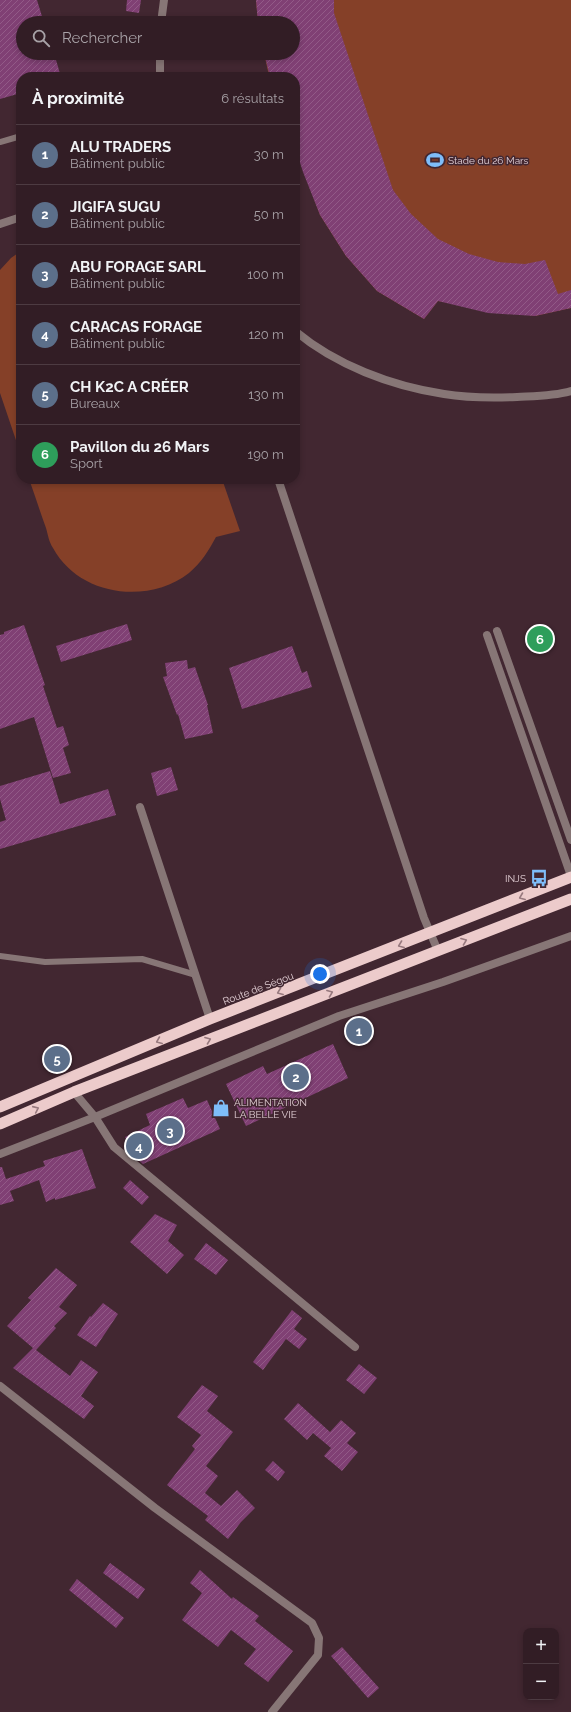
<!DOCTYPE html>
<html lang="fr">
<head>
<meta charset="utf-8">
<style>
	:root { --surface:#321d25; --page:#3a262d; --text:#f1f3f6; --muted:#a8a2a7; --line:#4d3b42; --accent:#7ebdf9 }
	body { margin:0; font-family:Raleway,sans-serif; background:var(--page); color:var(--text) }
	.controls { position:absolute; right:12px; bottom:12px; display:grid; overflow:hidden; border-radius:8px; box-shadow:0 2px 6px #0003 }
	.controls button { width:36px; height:36px; display:grid; place-items:center; padding:0; border:0; border-bottom:1px solid var(--line); background:var(--surface); color:var(--text); font:20px sans-serif }
	.you { position:absolute; left:320px; top:974px; width:14px; height:14px; margin:-10px; border:3px solid #fff; border-radius:50%; background:#1a73e8; box-shadow:0 0 0 6px #1a73e833 }
	.badge { display:grid; place-items:center; width:26px; height:26px; border-radius:50%; background:var(--accent); color:#fff; font-size:13px; font-weight:700 }
	.pin { position:absolute; translate:-50% -50%; border:2px solid #fff; box-shadow:0 1px 4px #0006 }
	.list { margin:0; padding:0; list-style:none }
	h2 { display:flex; justify-content:space-between; align-items:center; height:52px; margin:0; padding:0 16px; font-size:17px }
	h2 small { font-size:13px; font-weight:400; color:var(--muted) }
	.list li { display:grid; grid-template-columns:26px 1fr auto; gap:12px; align-items:center; box-sizing:border-box; height:60px; padding:0 16px; border-top:1px solid var(--line) }
	.list b { display:block; font-size:15px; white-space:nowrap }
	.list p { margin:0; font-size:13px; white-space:nowrap; color:var(--muted) }
	.list em { font-size:13px; font-style:normal; color:var(--muted) }
	.icon { flex:none; width:22px; height:22px; fill:none; stroke:currentColor; stroke-width:2; stroke-linecap:round; stroke-linejoin:round }
	.map { position:relative; flex:none; width:571px; height:1712px; overflow:hidden }
	.search { position:absolute; background:var(--surface); box-shadow:0 2px 6px #0003; left:16px; top:16px; width:284px; height:44px; display:flex; align-items:center; gap:10px; box-sizing:border-box; padding:0 14px; border-radius:22px; color:var(--muted); font-size:15px }
	.panel { position:absolute; background:var(--surface); box-shadow:0 2px 6px #0003; left:16px; top:72px; width:284px; height:412px; border-radius:16px }
	.map>svg:first-child { display:block }
	.pitch { fill:#854028 }
	.building { fill:url(#building-hatch) }
	.lines { fill:none; stroke-linecap:round; stroke-linejoin:round }
	.service { stroke:#877676; stroke-width:6 }
	.minor { stroke:#877676; stroke-width:8 }
	.trunk { stroke:#eccbcb; stroke-width:11 }
	.oneway { stroke:#97797e }
	.labels { text-anchor:middle; stroke-width:3; stroke-linejoin:round; paint-order:stroke }
	.poi-label { font-size:10px; fill:#e1ced4; stroke:#422731; text-anchor:start }
	.street-label { font-size:10px; fill:#e1ced4; stroke:#422731 }
</style>
</head>
<body>
<div class="map">
<svg width="571" height="1712" viewBox="0 0 571 1712">
	<defs>
		<pattern id="building-hatch" width="6" height="6" patternUnits="userSpaceOnUse"><rect width="6" height="6" fill="#804074"/><path d="M-1 1l2-2M0 6l6-6M5 7l2-2" fill="none" stroke="#925a87"/></pattern>
	</defs>
	<rect width="100%" height="100%" fill="#422731"/>
	<path class="pitch" d="M256,0H571V308L535,316L438,301L424,319L377,291L346,256L320,215L295,147V77L269,76L264,53H293V23H258Z
		M21,251V455L0,393V270L11,258Z
		M29,479H222L240,531L216,537C209,550 201,563 189,573C148,605 79,596 53,548C49,542 48,535 46,528C40,512 35,495 29,479Z"/>
	<path class="building" d="M0,0H37L44,23H23V53H54L61,77H21V93L0,99Z
		M127,0H141L139,13L126,11Z
		M256,0H334V13L393,190L411,214L438,239L469,254L498,262L525,264L545,260L558,294L571,290V308L535,316L488,313L438,301L424,319L377,291L346,256L320,215L303,172L295,147V77H270L264,53H293V23H258Z
		M127,624L132,640L61,662L56,646Z
		M24,625L45,685L43,686L57,728L63,726L69,745L63,748L71,773L53,778L34,717L0,729V635L4,634V632Z
		M292,646L302,673L307,671L312,687L242,709L229,668Z
		M187,660L188,669L195,667L208,705H207L213,733L185,739L178,714L177,715L163,677L167,676L165,663Z
		M171,767L178,790L157,796L151,773Z
		M50,771L60,804L108,789L116,815L0,849V822L6,820L0,799V786Z
		M333,1044L348,1078L246,1126L226,1084L263,1066L267,1074Z
		M183,1098L188,1108L207,1100L220,1129L143,1164L135,1157L125,1137L150,1125L146,1114Z
		M82,1149L96,1188L55,1200V1198L46,1202L39,1180L10,1191L14,1201L0,1205V1167H2L6,1179L45,1166L43,1161Z
		M130,1180L149,1197L142,1205L123,1188Z
		M155,1214L177,1225L168,1241L184,1255L167,1274L130,1242Z
		M206,1243L228,1260L216,1275L194,1259Z
		M56,1268L77,1285L59,1307L67,1313L54,1326L56,1328L36,1350L70,1376L81,1360L98,1372L81,1396L94,1406L84,1419L13,1368L33,1348L7,1326L31,1300L28,1298Z
		M103,1303L118,1314L96,1347L77,1335L90,1316L91,1317Z
		M292,1310L302,1318L294,1329L307,1339L299,1349L286,1339L263,1370L253,1362Z
		M359,1364L377,1378L364,1394L346,1380Z
		M202,1385L218,1396L207,1411L233,1432L206,1466L218,1476L205,1493L221,1506L237,1490L255,1508L241,1522L228,1539L205,1520L208,1516L167,1485L195,1449L192,1446L201,1435L177,1417Z
		M298,1403L330,1432L341,1420L356,1433L347,1443L358,1452L342,1471L324,1456L331,1448L313,1433L307,1440L284,1419Z
		M273,1461L285,1472L278,1481L265,1470Z
		M110,1563L145,1589L138,1599L103,1573Z
		M200,1570L232,1599L233,1597L259,1616L255,1621L293,1651L268,1682L244,1664L256,1649L231,1630L218,1647L182,1620L202,1593L190,1583Z
		M77,1579L124,1618L116,1628L69,1590Z
		M342,1647L379,1688L368,1698L331,1656Z"/>
	<g class="lines">
		<path class="service" d="M0,142L21,136
			M0,956L45,962L142,959L196,975"/>
		<path class="minor" d="M161,23L164,0
			M160,77V53
			M0,224L21,217
			M295,331C336,365 391,386 444,394C468,398 493,398 517,397C535,396 554,396 571,391
			M278,479L424,918L438,951
			M497,631L571,840
			M487,635L571,876
			M140,807L210,1019
			M74,1092L95,1117L114,1147L355,1347
			M0,1154L95,1117L339,1016L443,982L571,936
			M0,1386L155,1508L312,1623L319,1638L318,1655L272,1712"/>
		<path class="trunk" d="M0,1107L210,1019L571,877
			M0,1124L74,1092L571,899"/>
	</g>
	<defs><path id="oneway-chevron" d="M-2-3.5L2.5 0L-2 3.5" fill="none" stroke-width="1.6" stroke-linecap="round" stroke-linejoin="round"/></defs>
	<g class="oneway">
		<use href="#oneway-chevron" transform="translate(522 897) rotate(158)"/>
		<use href="#oneway-chevron" transform="translate(464 941) rotate(-21)"/>
		<use href="#oneway-chevron" transform="translate(401 945) rotate(159)"/>
		<use href="#oneway-chevron" transform="translate(280 992) rotate(159)"/>
		<use href="#oneway-chevron" transform="translate(330 993) rotate(-21)"/>
		<use href="#oneway-chevron" transform="translate(208 1040) rotate(-21)"/>
		<use href="#oneway-chevron" transform="translate(159 1041) rotate(157)"/>
		<use href="#oneway-chevron" transform="translate(36 1109) rotate(-24)"/>
	</g>
	<defs>
		<g id="stadium-bare" transform="scale(1.38)"><path d="M0-5a6.5 5 0 1 0 0 10a6.5 5 0 1 0 0-10ZM-3.5-1.8h7v3.6h-7Z" fill="#7ebdf9" stroke="#422731" stroke-width="2.5" paint-order="stroke"/></g>
		<g id="bus-bare" transform="scale(1.38)"><path d="M-5-6H5V4H4V6H2V4H-2V6H-4V4H-5ZM-3.5-4V0h7V-4ZM-3.5 1.2v1.5H-2V1.2ZM2 1.2v1.5H3.5V1.2Z" fill="#7ebdf9" stroke="#422731" stroke-width="2.5" paint-order="stroke"/></g>
		<g id="shop-bare" transform="scale(1.38)"><path d="M-5-2.5h2.3a2.7 3.5 0 0 1 5.4 0H5L5.5 6h-11ZM-1.5-2.5h3a1.5 2.3 0 0 0-3 0Z" fill="#7ebdf9" stroke="#422731" stroke-width="2.5" paint-order="stroke"/></g>
	</defs>
	<g fill-rule="evenodd">
		<use href="#stadium-bare" x="435" y="160"/>
		<use href="#bus-bare" x="539" y="878"/>
		<use href="#shop-bare" x="221" y="1108"/>
	</g>
	<g class="labels">
		<g class="poi-label">
			<text x="448" y="164">Stade du 26 Mars</text>
			<text x="526" y="882" text-anchor="end">INJS</text>
			<text x="234" y="1106">ALIMENTATION<tspan x="234" dy="12">LA BELLE VIE</tspan></text>
		</g>
		<g class="street-label">
			<text transform="translate(258 988) rotate(-21)" y="4">Route de Ségou</text>
		</g>
	</g>
</svg>
<div class="controls">
<button>+</button>
<button>−</button>
</div>
<div class="you"></div>
<div class="pin badge" style="left:359px;top:1031px;background:#5c6f8a">1</div>
<div class="pin badge" style="left:296px;top:1077px;background:#5c6f8a">2</div>
<div class="pin badge" style="left:170px;top:1131px;background:#5c6f8a">3</div>
<div class="pin badge" style="left:139px;top:1146px;background:#5c6f8a">4</div>
<div class="pin badge" style="left:57px;top:1059px;background:#5c6f8a">5</div>
<div class="pin badge" style="left:540px;top:639px;background:#2e9e5b">6</div>
<div class="search"><svg class="icon" aria-label="search" viewBox="0 0 24 24"><circle cx="10" cy="10" r="6"/><path d="M15 15l6 6"/></svg>Rechercher</div>
<section class="panel">
<h2>À proximité<small>6 résultats</small></h2>
<ul class="list">
<li><span class="badge" style="background:#5c6f8a">1</span><div><b>ALU TRADERS</b><p>Bâtiment public</p></div><em>30 m</em></li>
<li><span class="badge" style="background:#5c6f8a">2</span><div><b>JIGIFA SUGU</b><p>Bâtiment public</p></div><em>50 m</em></li>
<li><span class="badge" style="background:#5c6f8a">3</span><div><b>ABU FORAGE SARL</b><p>Bâtiment public</p></div><em>100 m</em></li>
<li><span class="badge" style="background:#5c6f8a">4</span><div><b>CARACAS FORAGE</b><p>Bâtiment public</p></div><em>120 m</em></li>
<li><span class="badge" style="background:#5c6f8a">5</span><div><b>CH K2C A CRÉER</b><p>Bureaux</p></div><em>130 m</em></li>
<li><span class="badge" style="background:#2e9e5b">6</span><div><b>Pavillon du 26 Mars</b><p>Sport</p></div><em>190 m</em></li>
</ul>
</section>
</div>
</body>
</html>
